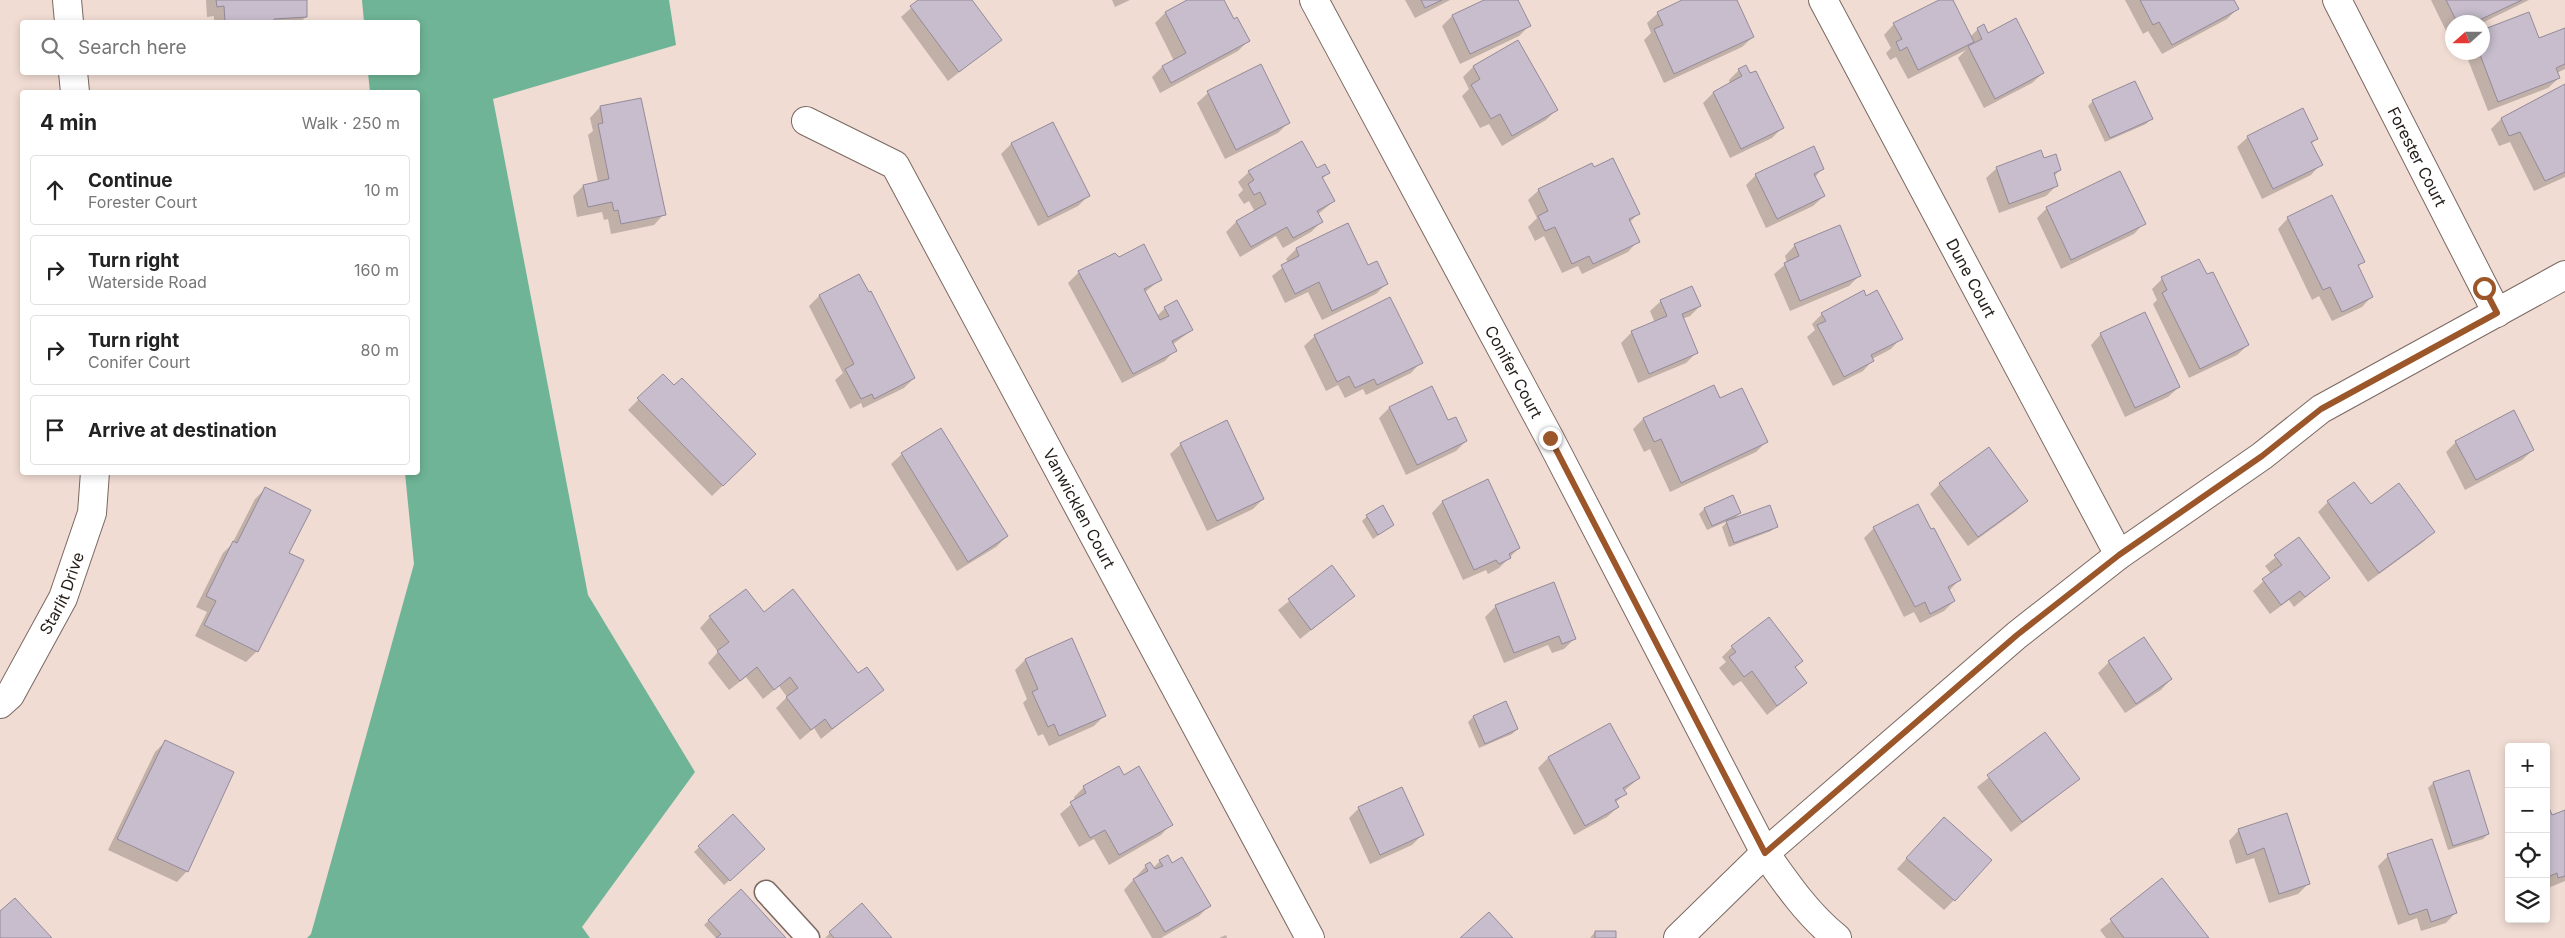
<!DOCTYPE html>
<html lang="en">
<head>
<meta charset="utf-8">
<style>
	:root { --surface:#fff; --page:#f6f6f6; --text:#222; --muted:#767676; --line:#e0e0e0 }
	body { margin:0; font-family:Inter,sans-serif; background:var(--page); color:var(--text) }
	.controls { position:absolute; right:15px; bottom:15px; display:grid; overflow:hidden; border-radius:5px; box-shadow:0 2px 8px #0003 }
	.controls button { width:45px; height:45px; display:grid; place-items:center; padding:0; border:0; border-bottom:1px solid var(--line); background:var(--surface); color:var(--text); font:25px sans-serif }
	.compass { position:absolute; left:2445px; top:15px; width:45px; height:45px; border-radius:50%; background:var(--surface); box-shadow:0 2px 8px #0003; rotate:249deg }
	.stop { position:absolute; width:15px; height:15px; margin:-11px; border:4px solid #9b562a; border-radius:50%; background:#fff }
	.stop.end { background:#9b562a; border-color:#fff; box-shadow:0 1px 5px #0008 }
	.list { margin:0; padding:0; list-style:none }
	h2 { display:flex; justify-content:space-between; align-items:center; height:65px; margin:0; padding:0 20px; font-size:21px }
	h2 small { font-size:16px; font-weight:400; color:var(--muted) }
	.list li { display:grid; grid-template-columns:32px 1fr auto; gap:15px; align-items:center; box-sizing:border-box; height:70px; margin:0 10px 10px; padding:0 10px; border:1px solid var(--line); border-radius:5px }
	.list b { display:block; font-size:19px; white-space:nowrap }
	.list p { margin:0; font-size:16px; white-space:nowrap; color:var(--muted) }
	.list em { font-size:16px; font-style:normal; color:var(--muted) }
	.icon { flex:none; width:28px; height:28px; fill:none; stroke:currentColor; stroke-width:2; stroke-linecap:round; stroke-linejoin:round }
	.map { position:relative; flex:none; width:2565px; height:938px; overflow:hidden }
	.search { position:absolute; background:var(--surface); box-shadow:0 2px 8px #0003; left:20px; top:20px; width:400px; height:55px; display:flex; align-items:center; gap:12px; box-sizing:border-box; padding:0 18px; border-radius:5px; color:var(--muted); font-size:19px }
	.panel { position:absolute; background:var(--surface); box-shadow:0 2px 8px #0003; left:20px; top:90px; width:400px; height:385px; border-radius:5px }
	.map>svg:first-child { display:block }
	.forest { fill:#6fb496 }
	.shadow { fill:#0003 }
	.building { fill:#c7bdcd; stroke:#948a99 }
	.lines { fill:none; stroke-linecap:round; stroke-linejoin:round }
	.lane-casing { stroke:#7a6861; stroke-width:25 }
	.street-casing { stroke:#7a6861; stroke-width:30 }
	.secondary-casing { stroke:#7a6861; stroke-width:30 }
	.lane { stroke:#fff; stroke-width:22 }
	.street { stroke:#fff; stroke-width:28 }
	.secondary { stroke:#fff; stroke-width:28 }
	.route { stroke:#9b562a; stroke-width:6 }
	.labels { text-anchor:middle; stroke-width:4; stroke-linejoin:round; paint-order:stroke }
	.street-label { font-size:16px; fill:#231c19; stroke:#fff }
</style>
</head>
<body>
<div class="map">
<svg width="2565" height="938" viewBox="0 0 2565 938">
	<rect width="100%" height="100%" fill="#f0dcd3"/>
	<path class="forest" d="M362,0H669L676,45L493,99L588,595L695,772L582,927L590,938H307L311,934L414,564L405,473L418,472V92H370L368,73L418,72V22H364Z"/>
	<path class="shadow" d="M206,0H305L306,17L300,22H214V16L207,17Z
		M920,0H970L1000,40L948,81L901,17Z
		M1112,0H1130L1115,7Z
		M1190,0H1222L1233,20L1248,41L1238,51L1160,93L1152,77L1162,67L1174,61L1155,23L1165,13Z
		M1405,0H1450L1415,18Z
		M1486,0H1517L1529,26L1519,36L1460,64L1442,26L1452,16Z
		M1685,0H1736L1753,37L1742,47L1664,83L1644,40L1651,33L1647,23L1658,13Z
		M1942,0H1951L1970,37L1978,29L2043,73L2032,83L1984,108L1958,58L1966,50L1908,79L1896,57L1890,60L1886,53L1891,48L1884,35L1894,24Z
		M2125,0H2232L2237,9L2227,19L2162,54L2148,31L2143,34Z
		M2431,0H2529L2482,23L2452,22V38L2450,39Z
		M2565,30V69L2557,73L2559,78L2548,88L2488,111L2465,52H2482L2539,40Z
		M1517,42L1556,110L1546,120L1502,146L1489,124L1480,128L1462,96L1469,89L1463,77L1473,67Z
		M1739,70L1750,75L1783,127L1772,138L1730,158L1703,103L1713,93L1730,84L1729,80Z
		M2565,86V177L2534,191L2510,142L2499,146L2491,129L2501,119Z
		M1208,93L1289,122L1278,133L1225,159L1197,103Z
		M2093,101L2151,119L2146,124L2105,142L2088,106Z
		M600,107L664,214L654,225L611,234L608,219L604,220L602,212L577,217L573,196L583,186L598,182L588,135L593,131L590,118Z
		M1052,123L1089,195L1078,206L1038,226L1001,154L1011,144Z
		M2248,137L2316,139L2311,144L2321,164L2311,175L2262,199L2237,147Z
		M1823,168L1815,177L1824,196L1813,206L1766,228L1746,185L1756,175Z
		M1997,168L2060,170L2053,177L2057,185L2046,196L1999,213L1986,178Z
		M1249,172L1328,173L1322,179L1334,201L1317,215L1321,222L1311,232L1283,248L1276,236L1240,257L1226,232L1236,222L1255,212L1249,201L1244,204L1238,195L1243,190L1238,182Z
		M1539,190L1638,214L1629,223L1638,241L1628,252L1582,274L1578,266L1562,273L1544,236L1535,241L1528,227L1537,218L1528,200Z
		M2047,208L2144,223L2134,234L2061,269L2037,218Z
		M2288,218L2363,261L2358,267L2372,296L2362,307L2332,321L2319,296L2312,300L2278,229Z
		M1795,245L1860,275L1849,286L1790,311L1774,274L1787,263L1785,256Z
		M1296,249L1367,267L1386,284L1376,294L1322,320L1308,292L1285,303L1272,276L1288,263L1286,259Z
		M1119,258L1161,279L1144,293L1157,316L1165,308L1192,330L1172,345L1175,350L1165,361L1122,383L1068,283L1079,272Z
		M2162,279L2248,345L2237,355L2189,378L2153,304L2157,300L2152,289Z
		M819,296L914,378L904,388L863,408L861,403L850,409L835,380L843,373L809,306Z
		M1866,298L1901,338L1891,349L1872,359L1873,360L1863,371L1833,386L1807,337L1815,330L1812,324L1822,314Z
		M1661,301L1700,306L1690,316L1682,319L1696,353L1686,363L1638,383L1621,343L1632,332L1655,323L1650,311Z
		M2101,334L2179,387L2168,397L2125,417L2091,345Z
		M1315,336L1421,362L1411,373L1366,395L1363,389L1345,398L1338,385L1326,391L1304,346Z
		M663,375L755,454L712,496L628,410Z
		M1713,386L1719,399L1766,442L1756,452L1670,492L1650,449L1644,452L1633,429L1643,419Z
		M1389,408L1448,422L1466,441L1456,451L1406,475L1379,418Z
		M2456,442L2533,450L2522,460L2465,490L2446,452Z
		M1181,444L1263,499L1253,509L1207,531L1170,454Z
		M902,454L1007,536L996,547L957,571L891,464Z
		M1488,481L1519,548L1499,568L1488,574L1486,570L1463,580L1432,513L1442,502Z
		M1940,484L2026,501L2016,511L1968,546L1930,494Z
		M265,489L288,553L257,651L246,662L195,636L207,612L196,607L223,553L232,544L255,499Z
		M1732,496L1740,513L1733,520L1776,526L1771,531L1729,547L1722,527L1728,521L1707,530L1699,514L1704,509Z
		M2328,502L2370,506L2433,532L2423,542L2368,582L2318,512Z
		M1367,516L1393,525L1373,539L1362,521Z
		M1874,528L1930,531L1959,580L1949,591L1954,601L1944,611L1920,623L1914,612L1904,617L1864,538Z
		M2299,538L2329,578L2294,607L2289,600L2270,614L2253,591L2271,574L2265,566Z
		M1332,567L1354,596L1300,639L1278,610Z
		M1496,606L1575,638L1564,649L1552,653L1548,645L1504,663L1485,617Z
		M764,614L858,675L882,689L821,739L814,728L800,740L776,708L787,697L779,686L763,699L746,677L729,690L708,663L718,652L700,628L710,617Z
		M2143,639L2171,679L2161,690L2125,713L2098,673L2109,662Z
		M1071,640L1104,716L1094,726L1049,746L1043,734L1038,736L1023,703L1027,699L1015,670L1025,660Z
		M1732,647L1801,661L1794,669L1806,683L1767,715L1741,681L1733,686L1719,668L1726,662L1722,657Z
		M1505,703L1517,729L1512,734L1479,748L1468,722L1473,717Z
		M1609,725L1639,778L1624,791L1626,793L1615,803L1618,807L1607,817L1574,835L1538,768L1548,758Z
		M2044,733L2079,779L2011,832L1977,787Z
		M166,741L187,871L177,882L108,850L155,752Z
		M1123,776L1171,824L1161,835L1109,865L1094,839L1079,847L1060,814L1075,801L1074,797L1084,787Z
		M2433,783L2488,834L2483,839L2448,850L2428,788Z
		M2546,803L2551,816L2565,811V881L2548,888Z
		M1359,808L1422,835L1412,845L1370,864L1349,818Z
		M733,815L758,854L724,885L694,852Z
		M2286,815L2308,884L2298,894L2269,903L2254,858L2236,864L2229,841L2239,830Z
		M2509,820V833L2505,823Z
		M1933,829L1954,900L1944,910L1897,869Z
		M2388,856L2456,912L2446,923L2421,931L2417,918L2398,925L2378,866Z
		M1160,861L1172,865L1209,906L1199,916L1161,938H1152L1124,890L1146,866L1153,868Z
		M2162,880L2207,938H2106L2100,930Z
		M709,920L785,938H716L704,925Z
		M1595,932L1615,938H1590Z
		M830,933L890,938H825Z
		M1226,935L1227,938H1219Z"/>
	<path class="building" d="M216,0H307V17L274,19V22H225L224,6L217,7Z
		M918,0H972L1002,40L959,72L910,6Z
		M1187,0H1224L1234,19L1237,17L1250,41L1171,83L1162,66L1186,53L1165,12Z
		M1421,0H1442L1425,8Z
		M1484,0H1518L1531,26L1470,54L1452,15Z
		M1682,0H1737L1754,37L1674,74L1654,29L1663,25L1657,12Z
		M1939,0H1953L1974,42L1918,70L1907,47L1900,51L1896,42L1902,39L1893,23Z
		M2140,0H2234L2239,9L2172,45L2159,22L2153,25Z
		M2446,0H2522L2475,22H2457Z
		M2529,12L2539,38L2565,28V64L2556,68L2560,78L2498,102L2479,52H2482V30Z
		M2016,18L2044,73L1995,99L1968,46L1982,39L1977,28L1984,24L1988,33Z
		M1518,40L1558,110L1512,136L1500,114L1491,119L1471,85L1480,79L1473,66Z
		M1261,64L1290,123L1236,150L1207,91Z
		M1746,65L1750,73L1756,71L1784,128L1741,149L1713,92L1742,76L1738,69Z
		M2135,81L2153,119L2110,138L2092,100Z
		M2565,84V172L2545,181L2520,132L2509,136L2501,118Z
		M641,98L666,215L621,224L618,210L614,211L612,202L588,207L583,185L609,179L598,124L603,123L600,106Z
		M2303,108L2318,139L2311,142L2323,165L2273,189L2247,136Z
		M1053,122L1090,196L1048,217L1011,143Z
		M1302,141L1317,168L1325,164L1330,173L1322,177L1335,201L1317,211L1323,222L1293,238L1287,227L1251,247L1236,221L1266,204L1260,192L1254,195L1248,184L1254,180L1248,171Z
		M1814,146L1824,169L1814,174L1825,196L1777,219L1755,174Z
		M2041,150L2044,158L2056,154L2061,170L2054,173L2058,186L2009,204L1996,167Z
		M1613,158L1640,214L1629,219L1640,242L1593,264L1589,256L1572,264L1555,227L1545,231L1538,216L1548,211L1538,189L1592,163L1594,167Z
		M2120,171L2146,224L2071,260L2046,207Z
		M2332,195L2365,262L2358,265L2373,297L2342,312L2330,287L2323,290L2287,217Z
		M1348,223L1368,265L1377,261L1388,284L1332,311L1319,282L1295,294L1281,265L1299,256L1296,248Z
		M1840,225L1861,276L1800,301L1784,263L1799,256L1794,244Z
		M1144,244L1162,280L1144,289L1160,320L1169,316L1164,307L1177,300L1193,330L1172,341L1177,351L1133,374L1078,271L1115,253L1119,257Z
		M2199,259L2207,274L2213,272L2249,345L2200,369L2162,293L2167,290L2161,277Z
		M859,274L869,292L871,291L915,378L874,399L872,394L861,399L845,369L854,364L819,295Z
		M1692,286L1701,306L1682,314L1698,353L1649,374L1631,331L1667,316L1660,300Z
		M1864,290L1866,296L1877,290L1903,339L1871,355L1874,361L1844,377L1817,325L1826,321L1821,313Z
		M1390,297L1423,363L1377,385L1374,379L1355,388L1349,376L1337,382L1314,335Z
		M2145,312L2180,387L2135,408L2100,333Z
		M663,374L674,385L682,378L756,454L723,486L637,398Z
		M1714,385L1720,398L1742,388L1768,442L1681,483L1661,439L1654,442L1643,418Z
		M1432,386L1448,420L1456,417L1467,441L1417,465L1389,407Z
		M2514,410L2534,450L2476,480L2455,441Z
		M1227,420L1264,499L1217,521L1180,443Z
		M941,428L1008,536L968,562L901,453Z
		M1989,447L2028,501L1978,537L1939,483Z
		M1488,479L1520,548L1509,554L1511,558L1499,564L1496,560L1474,570L1442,501Z
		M2354,482L2371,504L2399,483L2435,532L2379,573L2327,501Z
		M265,487L311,510L289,553L304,560L258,652L204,625L216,601L206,596L233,541L237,543Z
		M1733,495L1741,513L1712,526L1704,508Z
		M1918,504L1931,529L1934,528L1961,580L1948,587L1955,601L1930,614L1925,602L1915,607L1873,527Z
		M1383,505L1394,525L1378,535L1366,515Z
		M1770,505L1778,527L1734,543L1726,521Z
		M2299,537L2330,578L2305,597L2300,591L2281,605L2262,579L2282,565L2274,555Z
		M1332,565L1355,596L1311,630L1288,599Z
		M1554,582L1576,639L1562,644L1559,636L1514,653L1495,605Z
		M746,589L764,612L793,589L858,673L867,667L884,690L832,729L825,719L811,730L786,697L798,688L790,677L774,690L757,667L740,681L717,651L729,642L709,616Z
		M1769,617L1803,661L1795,667L1807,683L1777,706L1752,671L1744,677L1729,657L1736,652L1731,646Z
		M2144,637L2172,679L2136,704L2108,661Z
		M1072,638L1106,716L1059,736L1054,724L1048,727L1032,692L1038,689L1025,659Z
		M1506,701L1518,729L1485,744L1473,716Z
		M1610,723L1640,778L1623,788L1627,794L1615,800L1619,807L1585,826L1548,757Z
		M2045,732L2080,779L2022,822L1987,775Z
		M165,740L234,772L188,872L117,839Z
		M1119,766L1124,775L1139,766L1173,825L1119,855L1105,830L1090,838L1070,802L1086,793L1083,786Z
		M2469,770L2489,834L2453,846L2433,782Z
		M1402,787L1424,835L1380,855L1358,807Z
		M2546,800L2552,815L2565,810V876L2558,878L2557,873L2546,878Z
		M2287,813L2310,884L2279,894L2264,848L2247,855L2238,829Z
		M733,814L765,849L730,881L698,846Z
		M1944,817L1992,860L1955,901L1906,858Z
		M2432,839L2457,913L2431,922L2427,909L2409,915L2387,854Z
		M1168,855L1172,863L1182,857L1211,906L1165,932L1133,879L1148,871L1145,865L1150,862L1155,869L1163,866L1159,860Z
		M2162,878L2209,938H2124L2110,919Z
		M741,889L786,938H716L721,934L708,920Z
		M15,898L52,938H0V911Z
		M862,903L892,938H834L829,932Z
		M1489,912L1513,938H1460Z
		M1595,931H1616V938H1595Z"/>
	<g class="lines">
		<g class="lane-casing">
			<path id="lane" d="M766,892L808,938"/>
		</g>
		<g class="street-casing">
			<g id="street">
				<path d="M67,0L69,22"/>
				<path id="s1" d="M1314,0L1550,439L1765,853C1786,883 1808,915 1837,938"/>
				<path id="s2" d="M1823,0L2119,555"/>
				<path id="s3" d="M2337,0L2497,313"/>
				<path d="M73,72L75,92"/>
				<path id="s4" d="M806,121L895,165L1310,938"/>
				<path id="s5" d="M0,704L10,695L63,598L92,513L95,472"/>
			</g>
		</g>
		<g class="secondary-casing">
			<path id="secondary" d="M1678,938L1765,853L2017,635L2119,555L2262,456L2321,409L2565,275"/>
		</g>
		<use href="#lane" class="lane"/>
		<use href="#street" class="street"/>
		<use href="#secondary" class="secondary"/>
	</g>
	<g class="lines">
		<path class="route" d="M1550,438L1765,853L2017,635L2119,555L2262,456L2321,409L2497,313L2484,288"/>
	</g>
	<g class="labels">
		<g class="street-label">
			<text dy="6" stroke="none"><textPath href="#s3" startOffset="176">Forester Court</textPath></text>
			<text dy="6" stroke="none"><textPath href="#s2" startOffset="315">Dune Court</textPath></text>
			<text dy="6" stroke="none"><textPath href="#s1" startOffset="422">Conifer Court</textPath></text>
			<text dy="6" stroke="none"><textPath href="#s4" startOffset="489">Vanwicklen Court</textPath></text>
			<text dy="6" stroke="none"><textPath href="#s5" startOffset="128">Starlit Drive</textPath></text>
		</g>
	</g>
</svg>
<div class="controls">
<button>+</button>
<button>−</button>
<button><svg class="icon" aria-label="locate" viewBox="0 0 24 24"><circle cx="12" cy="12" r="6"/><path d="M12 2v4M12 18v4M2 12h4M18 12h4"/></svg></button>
<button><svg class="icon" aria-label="layers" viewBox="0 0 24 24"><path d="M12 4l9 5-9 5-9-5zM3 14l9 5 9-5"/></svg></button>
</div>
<svg class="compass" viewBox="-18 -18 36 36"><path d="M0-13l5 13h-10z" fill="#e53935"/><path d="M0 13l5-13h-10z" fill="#767676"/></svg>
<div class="stop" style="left:2484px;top:288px"></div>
<div class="stop end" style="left:1550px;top:438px"></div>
<div class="search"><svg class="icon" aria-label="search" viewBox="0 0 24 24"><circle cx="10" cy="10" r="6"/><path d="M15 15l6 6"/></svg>Search here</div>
<section class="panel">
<h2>4 min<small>Walk · 250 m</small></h2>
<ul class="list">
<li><svg class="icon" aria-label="ahead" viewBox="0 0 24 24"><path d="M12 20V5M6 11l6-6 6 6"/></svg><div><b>Continue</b><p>Forester Court</p></div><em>10 m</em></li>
<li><svg class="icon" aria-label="right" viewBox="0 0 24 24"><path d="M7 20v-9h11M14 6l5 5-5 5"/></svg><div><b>Turn right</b><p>Waterside Road</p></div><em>160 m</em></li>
<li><svg class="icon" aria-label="right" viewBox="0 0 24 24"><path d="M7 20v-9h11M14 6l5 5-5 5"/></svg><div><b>Turn right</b><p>Conifer Court</p></div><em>80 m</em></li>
<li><svg class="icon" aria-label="arrive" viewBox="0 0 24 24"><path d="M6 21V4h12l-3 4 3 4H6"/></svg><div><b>Arrive at destination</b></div></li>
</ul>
</section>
</div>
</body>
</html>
